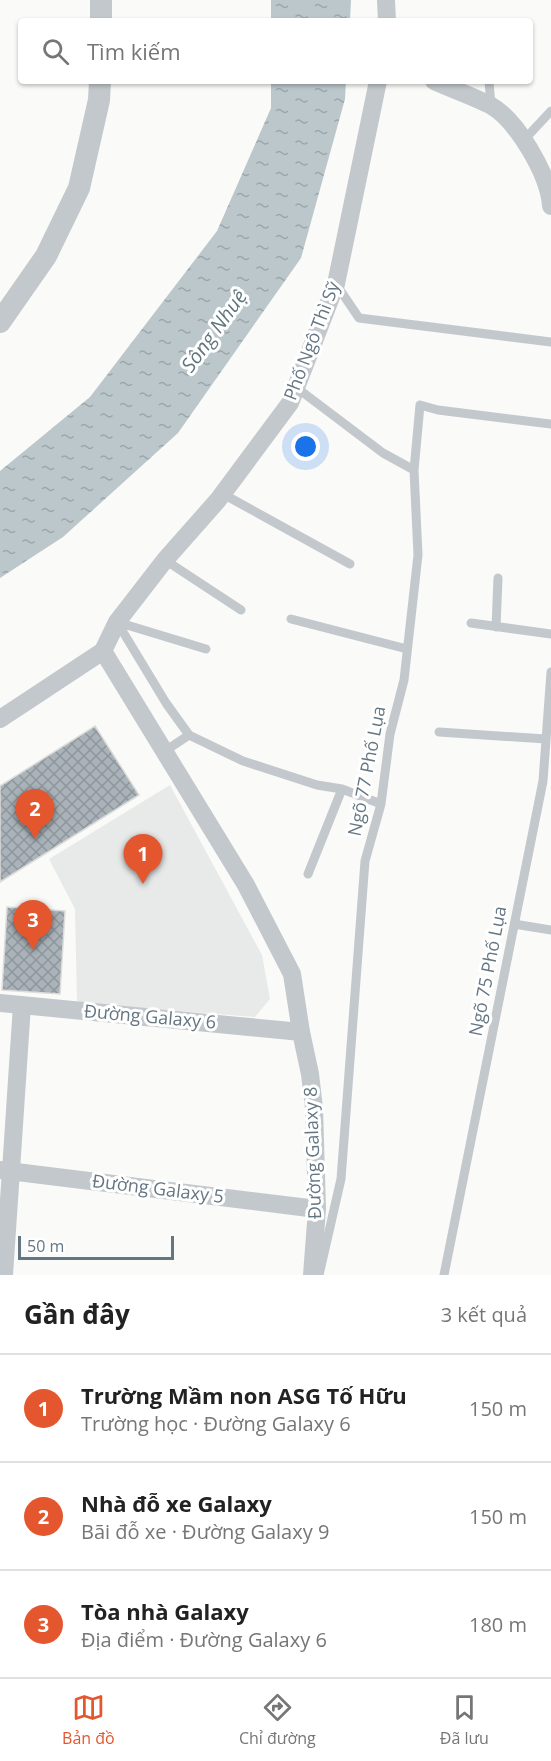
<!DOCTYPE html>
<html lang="vi">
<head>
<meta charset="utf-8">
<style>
	:root { --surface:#fff; --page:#f6f6f6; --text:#222; --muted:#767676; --line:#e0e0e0; --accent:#e4572e }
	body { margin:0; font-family:"Open Sans",sans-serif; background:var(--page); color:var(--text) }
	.scale { position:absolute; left:18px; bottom:15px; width:156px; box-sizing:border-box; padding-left:6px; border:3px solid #657683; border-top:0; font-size:16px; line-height:21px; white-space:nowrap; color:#657683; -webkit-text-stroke:4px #fff; paint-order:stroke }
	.you { position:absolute; left:306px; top:447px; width:21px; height:21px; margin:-15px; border:4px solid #fff; border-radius:50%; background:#1a73e8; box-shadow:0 0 0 9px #1a73e833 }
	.badge { display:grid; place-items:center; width:39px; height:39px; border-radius:50%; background:var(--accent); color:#fff; font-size:20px; font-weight:700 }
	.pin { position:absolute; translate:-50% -50px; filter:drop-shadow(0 2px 3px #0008) }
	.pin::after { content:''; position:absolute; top:32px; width:21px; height:18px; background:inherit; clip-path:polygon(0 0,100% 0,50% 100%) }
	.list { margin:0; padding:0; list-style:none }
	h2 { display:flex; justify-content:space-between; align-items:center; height:78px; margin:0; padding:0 24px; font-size:26px }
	h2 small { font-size:20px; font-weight:400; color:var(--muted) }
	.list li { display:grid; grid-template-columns:39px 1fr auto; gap:18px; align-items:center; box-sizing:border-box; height:108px; padding:0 24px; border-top:2px solid var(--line) }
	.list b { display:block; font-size:22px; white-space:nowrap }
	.list p { margin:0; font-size:20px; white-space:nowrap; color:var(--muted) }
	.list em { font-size:20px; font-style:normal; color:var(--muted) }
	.icon { flex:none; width:33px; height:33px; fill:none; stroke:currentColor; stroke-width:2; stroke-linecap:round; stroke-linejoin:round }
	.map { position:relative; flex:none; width:551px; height:1275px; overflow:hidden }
	.search { position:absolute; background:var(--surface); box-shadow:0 2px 4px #0004; left:18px; right:18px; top:18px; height:66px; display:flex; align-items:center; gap:15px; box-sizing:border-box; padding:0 21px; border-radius:6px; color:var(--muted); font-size:22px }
	.sheet { height:402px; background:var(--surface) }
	nav { display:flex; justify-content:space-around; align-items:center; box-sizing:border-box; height:84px; border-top:2px solid var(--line); background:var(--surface); font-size:16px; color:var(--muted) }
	nav a { display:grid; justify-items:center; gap:3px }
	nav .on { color:var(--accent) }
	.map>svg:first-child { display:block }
	.built { fill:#e8e9e9 }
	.water { fill:url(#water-ripples) }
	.building { fill:url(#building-cross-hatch); stroke:#dcdcda; stroke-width:1.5 }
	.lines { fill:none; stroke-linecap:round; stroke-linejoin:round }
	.service { stroke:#c3c8cc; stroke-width:9 }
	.minor { stroke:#c3c8cc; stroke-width:18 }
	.tertiary { stroke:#c3c8cc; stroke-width:22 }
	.labels { text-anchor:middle; stroke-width:6; stroke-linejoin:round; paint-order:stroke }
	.street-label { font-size:18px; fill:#657683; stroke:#fff }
	.water-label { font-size:20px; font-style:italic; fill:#60757c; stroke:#fff }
</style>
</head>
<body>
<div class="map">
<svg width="551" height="1275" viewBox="0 0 551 1275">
	<defs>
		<pattern id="water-ripples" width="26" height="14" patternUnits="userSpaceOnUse" patternTransform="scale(1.5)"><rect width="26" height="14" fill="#bbc7cb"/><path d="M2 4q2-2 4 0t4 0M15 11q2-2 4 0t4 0" fill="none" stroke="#9ca6aa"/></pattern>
		<pattern id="building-cross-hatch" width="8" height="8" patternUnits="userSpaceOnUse" patternTransform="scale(1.5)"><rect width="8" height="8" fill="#aab3b9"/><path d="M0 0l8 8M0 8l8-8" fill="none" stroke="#8e969c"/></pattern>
	</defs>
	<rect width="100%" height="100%" fill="#fafaf8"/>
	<path class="built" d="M170,785L262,955L270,999L255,1017L77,1003L75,909L49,859Z"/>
	<path class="water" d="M271,0H351L350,21H271Z
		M271,81H346L345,99L301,258L178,433L63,537L0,578V471L90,397L217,231L271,108Z"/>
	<path class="building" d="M95,726L139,795L0,882V786Z
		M7,907L65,911L60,994L2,990Z"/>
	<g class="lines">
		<path class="service" d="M489,81L491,106
			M523,141L551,111
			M336,284L359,318L551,342
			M297,388L383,453L414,470
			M223,494L350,564
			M165,560L241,610
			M291,619L407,649
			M117,622L166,703L189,735L243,761L317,785L342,789L381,804
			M117,622L206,649
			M471,623L551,634
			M496,627L498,578
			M439,732L546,739
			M165,751L189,735
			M308,874L342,789
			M514,924L551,930
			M319,1275L341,1179L365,861L381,804L390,734L404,680L418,555L414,470L420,405L438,410L551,424
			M444,1275L543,781L551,672"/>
		<path class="minor" d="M386,0L387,21
			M434,81C452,89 472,96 490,105C517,120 549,175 551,206
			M103,651L246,885L292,974L301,1032L310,1074L314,1108L317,1209L312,1275
			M103,651L117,622L165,560L218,500L290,403L336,284L378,81
			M0,719L103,651
			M0,1003L301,1032
			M0,1170L317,1209
			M4,1275L22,1005"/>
		<path class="tertiary" d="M101,21V0
			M0,322L46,256L79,188L99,100L100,81"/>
	</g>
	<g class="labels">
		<g class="street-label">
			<text transform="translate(312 341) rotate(-69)" y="6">Phố Ngô Thì Sỹ</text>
			<text transform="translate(367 771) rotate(-79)" y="6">Ngõ 77 Phố Lụa</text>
			<text transform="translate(488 971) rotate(-79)" y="6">Ngõ 75 Phố Lụa</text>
			<text transform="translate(150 1017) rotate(5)" y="6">Đường Galaxy 6</text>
			<text transform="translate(313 1153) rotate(-92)" y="6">Đường Galaxy 8</text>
			<text transform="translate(158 1189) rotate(7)" y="6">Đường Galaxy 5</text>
		</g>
		<g class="water-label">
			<text transform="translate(214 331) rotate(-54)" y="7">Sông Nhuệ</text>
		</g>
	</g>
</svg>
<div class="scale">50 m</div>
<div class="you"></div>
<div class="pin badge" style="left:143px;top:884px">1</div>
<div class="pin badge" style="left:35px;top:839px">2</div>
<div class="pin badge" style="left:33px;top:950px">3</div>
<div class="search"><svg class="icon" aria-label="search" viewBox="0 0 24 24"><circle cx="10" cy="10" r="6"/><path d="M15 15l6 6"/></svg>Tìm kiếm</div>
</div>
<section class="sheet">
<h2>Gần đây<small>3 kết quả</small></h2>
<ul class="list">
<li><span class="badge">1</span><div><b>Trường Mầm non ASG Tố Hữu</b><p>Trường học · Đường Galaxy 6</p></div><em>150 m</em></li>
<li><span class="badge">2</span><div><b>Nhà đỗ xe Galaxy</b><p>Bãi đỗ xe · Đường Galaxy 9</p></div><em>150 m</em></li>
<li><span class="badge">3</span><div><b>Tòa nhà Galaxy</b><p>Địa điểm · Đường Galaxy 6</p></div><em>180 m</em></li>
</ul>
</section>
<nav>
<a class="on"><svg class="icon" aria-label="map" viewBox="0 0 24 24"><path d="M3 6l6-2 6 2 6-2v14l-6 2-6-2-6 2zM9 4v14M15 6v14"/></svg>Bản đồ</a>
<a><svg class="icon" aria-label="directions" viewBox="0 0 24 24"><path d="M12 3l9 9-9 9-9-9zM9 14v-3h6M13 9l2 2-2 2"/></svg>Chỉ đường</a>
<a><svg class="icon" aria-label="saved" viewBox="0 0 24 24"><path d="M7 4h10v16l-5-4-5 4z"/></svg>Đã lưu</a>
</nav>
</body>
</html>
